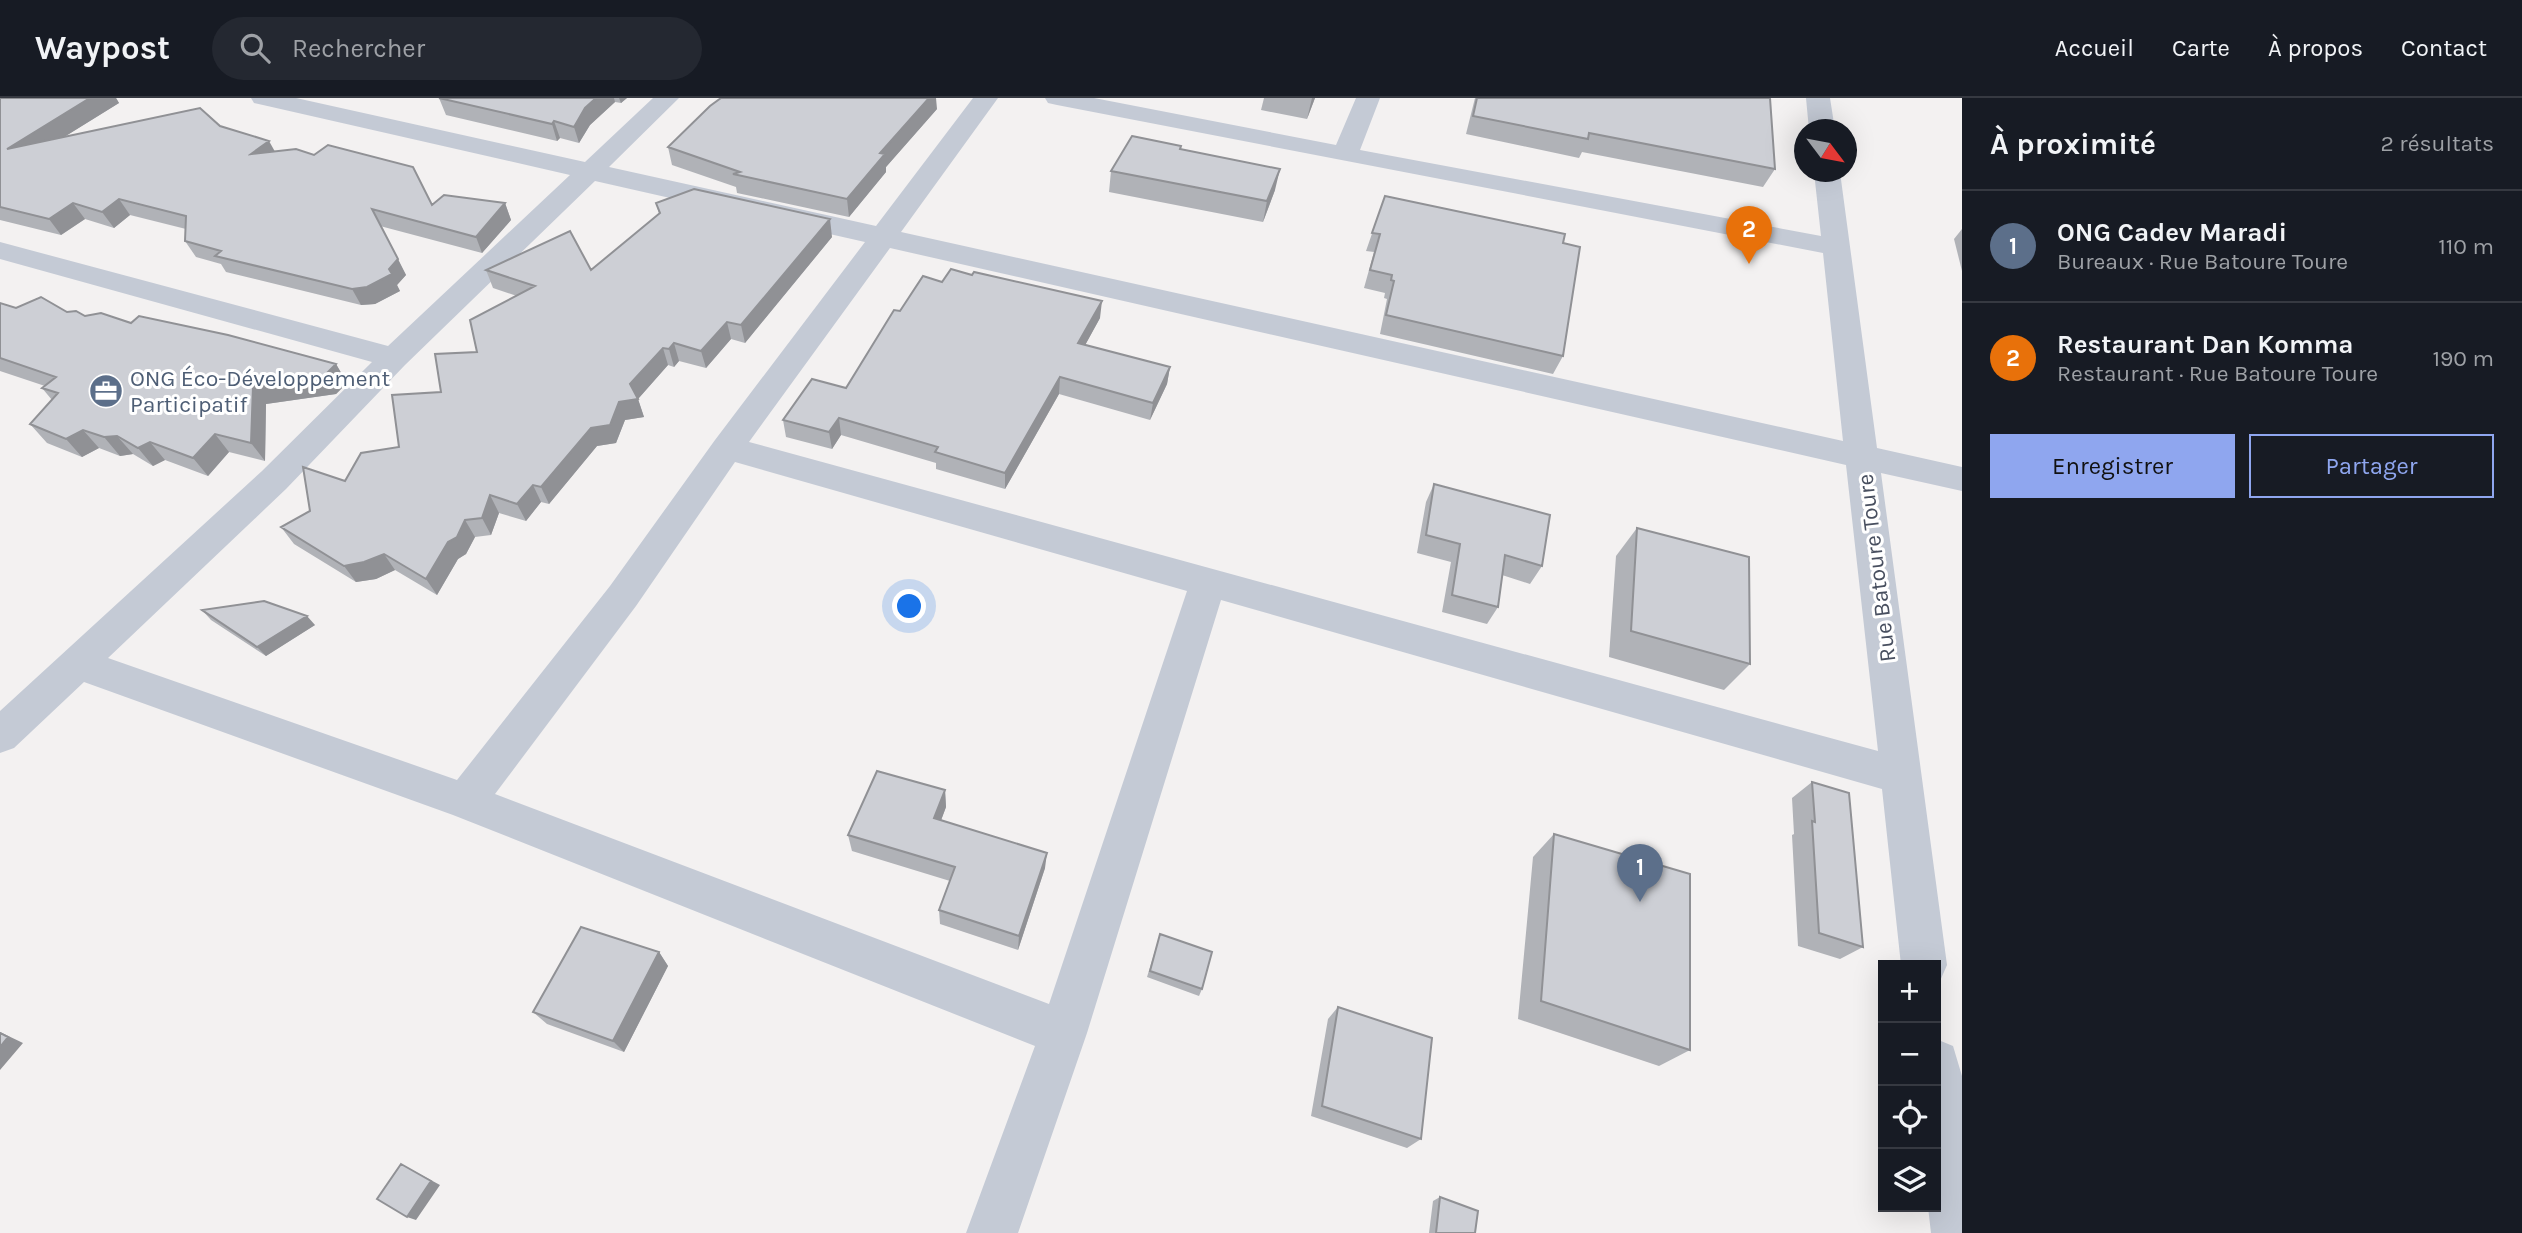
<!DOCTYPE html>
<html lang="fr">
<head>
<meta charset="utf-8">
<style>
	:root { --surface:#171b24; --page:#242831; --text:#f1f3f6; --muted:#9ea1a6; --line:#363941; --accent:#8fa6ef }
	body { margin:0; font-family:Karla,sans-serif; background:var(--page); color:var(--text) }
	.controls { position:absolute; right:21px; bottom:21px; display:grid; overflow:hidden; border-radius:0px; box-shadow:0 7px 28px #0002 }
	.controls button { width:63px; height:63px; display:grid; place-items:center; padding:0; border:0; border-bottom:2px solid var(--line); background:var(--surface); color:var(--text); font:35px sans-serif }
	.compass { position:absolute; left:1794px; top:21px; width:63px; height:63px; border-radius:50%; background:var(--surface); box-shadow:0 7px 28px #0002; rotate:122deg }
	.you { position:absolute; left:910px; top:509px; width:24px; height:24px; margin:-18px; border:5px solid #fff; border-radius:50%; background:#1a73e8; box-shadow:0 0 0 10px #1a73e833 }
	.badge { display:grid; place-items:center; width:46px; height:46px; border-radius:50%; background:var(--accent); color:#fff; font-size:23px; font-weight:700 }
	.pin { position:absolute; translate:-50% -58px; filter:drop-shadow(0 2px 4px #0008) }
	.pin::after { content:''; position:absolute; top:37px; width:24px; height:21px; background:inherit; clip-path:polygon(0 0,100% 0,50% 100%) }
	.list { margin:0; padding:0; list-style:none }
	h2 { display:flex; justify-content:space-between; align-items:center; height:91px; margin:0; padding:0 28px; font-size:30px }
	h2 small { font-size:23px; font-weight:400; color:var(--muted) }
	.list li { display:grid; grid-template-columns:46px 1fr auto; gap:21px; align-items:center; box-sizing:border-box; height:112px; padding:0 28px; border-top:2px solid var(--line) }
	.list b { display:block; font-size:26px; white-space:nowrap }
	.list p { margin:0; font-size:23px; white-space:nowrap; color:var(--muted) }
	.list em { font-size:23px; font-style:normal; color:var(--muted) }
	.actions { display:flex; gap:14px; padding:21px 28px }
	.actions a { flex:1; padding:16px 0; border:2px solid var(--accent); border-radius:0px; text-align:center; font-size:24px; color:var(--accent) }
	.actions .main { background:var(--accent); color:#111 }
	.icon { flex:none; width:38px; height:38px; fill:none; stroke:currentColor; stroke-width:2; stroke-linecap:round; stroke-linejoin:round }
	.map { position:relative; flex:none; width:1962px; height:1135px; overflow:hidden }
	header { display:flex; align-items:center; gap:42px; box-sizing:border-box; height:98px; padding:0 35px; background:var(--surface); border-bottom:2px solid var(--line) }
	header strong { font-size:33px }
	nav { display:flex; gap:38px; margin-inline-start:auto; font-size:24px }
	.search { width:490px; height:63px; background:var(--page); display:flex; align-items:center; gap:18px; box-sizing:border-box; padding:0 24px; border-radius:38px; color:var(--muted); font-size:26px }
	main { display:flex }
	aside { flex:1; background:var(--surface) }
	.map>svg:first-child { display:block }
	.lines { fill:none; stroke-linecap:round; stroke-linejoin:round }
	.minor { fill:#c4cad5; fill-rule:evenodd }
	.wall { fill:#b0b2b7 }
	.shaded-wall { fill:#909195 }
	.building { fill:#cdcfd5; stroke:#909195; stroke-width:2 }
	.labels { text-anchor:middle; stroke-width:6; stroke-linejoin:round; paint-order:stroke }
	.service-label { font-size:23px; fill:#4e5e75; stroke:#fff; text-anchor:start }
	.street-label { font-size:23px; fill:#484f5f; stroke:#fff }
</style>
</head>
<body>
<header>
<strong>Waypost</strong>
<div class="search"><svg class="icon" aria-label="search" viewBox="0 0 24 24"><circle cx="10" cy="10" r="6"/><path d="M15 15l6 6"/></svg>Rechercher</div>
<nav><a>Accueil</a><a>Carte</a><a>À propos</a><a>Contact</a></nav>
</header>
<main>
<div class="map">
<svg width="1962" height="1135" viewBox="0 0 1962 1135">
	<rect width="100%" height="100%" fill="#f3f1f1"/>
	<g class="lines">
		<path class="minor" d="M251,0H296L585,64L653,0H679L609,69L876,128L973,0H998L901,134L1843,343L1823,155L1057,7L1048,5L1045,0H1094L1336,47L1356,0H1380L1360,52L1821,138L1814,74H1840L1877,350L1962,369V393L1881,375L1947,867L1940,883L1936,885V867H1901L1882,691L1221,502L1087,935L1018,1135H966L1035,948L453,717L84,584L14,650L0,655V613L262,373L372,264L0,161V144L388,248L570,77L263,7L254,5ZM595,83L865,144L715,342L610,488L457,682L108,560L286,391L405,267ZM890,150L1846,367L1878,653L749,344ZM735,364L1187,493L1049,906L495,696L636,508Z
			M1806,0H1830L1835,32H1809Z
			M1936,941L1953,948L1962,978V1135H1931L1928,1109H1936Z"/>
	</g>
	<path class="wall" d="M0,0H116L119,5L64,39L220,28L275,54L432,107L505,105L511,122L482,155L380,128L406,177L397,187L400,193L375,206L361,207L226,174L221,166L196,159L185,143L186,131L130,117L114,130L85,121L61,137L0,122Z
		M439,0H627L621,5L615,4L590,27L579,45L560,40L557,43L446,17Z
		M1264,0H1315L1307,21L1261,12Z
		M1475,0H1770L1775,71L1763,89L1582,54L1579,60L1466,36Z
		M937,11L886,69V74L849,119L737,95L736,89L672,67L668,49Z
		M1181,48V51L1275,92L1263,124L1109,94L1111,73Z
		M1385,98L1563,145V258L1553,276L1380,236L1387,201L1384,200L1385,195L1364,190L1374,154L1366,153Z
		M656,105L832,139L745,245L731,241L706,270L679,263L674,269L668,267L638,301L644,319L625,322L616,345L597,348L549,406L541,404L526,423L499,415L491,437L475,439L466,456L458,461L437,497L395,472L376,481L356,484L294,446L281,429L310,413L345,383L399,349L441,294L477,254L517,198L493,190L486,172H591L659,116Z
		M1962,131V173L1954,141Z
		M942,184L1100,220L1085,247L1170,269L1167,286L1150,322L1059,296L1005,391L936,371V365L841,337L832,351L786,339L783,322L846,290L900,213Z
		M0,205L16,210L67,214L85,218L131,225L336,266L347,285L336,296L266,306L265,363L229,354L208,378L165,362L153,368L133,356L120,358L99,350L82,359L47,345L30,326L52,302L42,290L45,288L0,273Z
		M1434,386L1542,468L1530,486L1502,477L1498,509L1487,526L1442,514L1451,464L1417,455L1426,404Z
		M1637,430L1750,566L1724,592L1609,559L1616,458Z
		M202,512L315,527L266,558L211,522Z
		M1812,684L1863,849L1840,861L1798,848L1792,737L1794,736L1792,700Z
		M945,692L946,709L941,722L1045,770L1018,852L940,826L939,812L950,783L852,753L848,737Z
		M1554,736L1690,952L1659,968L1518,921L1533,759Z
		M1160,836L1202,891L1199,898L1147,879Z
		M659,854L668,868L624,954L547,926L533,914Z
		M1338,909L1421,1041L1407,1050L1311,1018L1328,921Z
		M1440,1099L1475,1135H1429L1433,1103Z"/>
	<path class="shaded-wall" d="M90,0H116L119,5L19,67L7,51Z
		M596,0H614L615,4L590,27L579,45L574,29L585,10Z
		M619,0H627L621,5Z
		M929,0H936L937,11L886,69V74L849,119L847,101L880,55Z
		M1312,0H1315L1307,21Z
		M554,23L560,40L557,43L552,26Z
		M269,43L278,59L251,56Z
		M1280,71L1275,92L1263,124L1267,103Z
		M119,101L130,117L114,130L102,114Z
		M73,105L85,121L61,137L49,121Z
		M505,105L511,122L482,155L476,139Z
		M830,121L832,139L745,245L741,227Z
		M398,161L406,177L397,187L400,193L375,206L361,207L352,191L389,171Z
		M1102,203L1100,220L1077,262L1078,245Z
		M727,224L731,241L706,270L701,253Z
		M674,245L679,263L674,269L669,251Z
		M663,250L668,267L638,301L644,319L625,322L616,345L597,348L549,406L541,389L591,330L619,304L630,286Z
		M336,266L347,285L336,296L266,306L265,363L251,345L253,288Z
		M1170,269L1167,286L1150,322L1153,305Z
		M1060,279L1059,296L1005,391V375Z
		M839,320L841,337L832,351L829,334Z
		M83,332L99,350L82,359L66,341Z
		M215,336L229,354L208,378L193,360Z
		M117,338L133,356L120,358L104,339Z
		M150,344L165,362L153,368L138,350Z
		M533,387L541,404L526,423L517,406Z
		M490,397L499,415L491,437L482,420Z
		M465,422L475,439L466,456L458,461L437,497L426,481L448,444Z
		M384,456L395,472L376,481L356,484L344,468Z
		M307,518L315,527L266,558L257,549Z
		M945,692L946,709L936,736L934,720Z
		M1047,755L1045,770L1018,852L1019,838Z
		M659,854L668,868L624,954L613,943Z
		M0,934L23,945L0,972Z
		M401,1066L440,1087L416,1122L407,1119Z"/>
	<path class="building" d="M0,0H90L7,51L200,10L220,28L269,43L251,56L296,51L314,57L328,47L413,69L432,107L444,97L505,105L476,139L372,111L398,161L389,171L392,176L367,189L352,191L215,158L221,153L185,143L186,118L119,101L102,114L73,105L49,121L0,109Z
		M439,0H596L585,10L574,29L554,23L552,26Z
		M721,0H929L880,55L885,56L847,101L733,76L740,74L668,49L710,8Z
		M1477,0H1770L1775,71L1589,35L1588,41L1473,18Z
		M1132,38L1181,48L1180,51L1280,71L1267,103L1111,73Z
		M694,91L830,121L741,227L727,224L701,253L674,245L669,251L663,250L630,286L638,301L619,304L610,327L591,330L541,389L533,387L517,406L490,397L482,420L465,422L457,439L448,444L426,481L384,456L364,464L344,468L281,429L310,413L303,369L345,383L361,355L399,349L392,297L441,294L435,256L477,254L470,222L535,188L486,172L570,133L591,172L660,115L656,105Z
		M1385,98L1565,136L1563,145L1580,149L1563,258L1386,217L1394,183L1391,182L1392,177L1370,172L1380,136L1372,135Z
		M951,171L972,177L974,174L1102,203L1078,245L1170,269L1153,305L1060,279L1005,375L935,354L938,349L839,320L829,334L783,322L812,281L846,290L894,212L900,213L923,178L942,184Z
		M41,199L67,214L76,213L85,218L101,215L131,225L139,218L228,237L336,266L324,278L253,288L251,345L215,336L193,360L150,344L138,350L117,338L104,339L83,332L66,341L30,326L58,295L42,290L56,279L0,260V205L16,210Z
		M1434,386L1550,417L1542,468L1505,457L1498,509L1452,497L1460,446L1426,437Z
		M1637,430L1749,459L1750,566L1631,533Z
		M264,503L307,518L257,549L202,512Z
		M877,673L945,692L934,720L1047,755L1019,838L939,812L955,769L848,737Z
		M1812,684L1849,695L1863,849L1819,835L1812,723L1815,724Z
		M1554,736L1690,776V952L1541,903Z
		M581,829L659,854L613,943L533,914Z
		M1160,836L1212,854L1202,891L1150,873Z
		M1338,909L1432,940L1421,1041L1322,1008Z
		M0,935L8,939L0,949Z
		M401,1066L431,1083L407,1119L377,1101Z
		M1440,1099L1478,1113L1475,1135H1436Z"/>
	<defs>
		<g id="office-disc" transform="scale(1.75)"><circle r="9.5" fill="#5c6f8a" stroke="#fff"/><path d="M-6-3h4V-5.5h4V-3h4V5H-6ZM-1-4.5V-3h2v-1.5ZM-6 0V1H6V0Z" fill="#fff"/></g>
	</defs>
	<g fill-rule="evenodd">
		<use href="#office-disc" x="106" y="293"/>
	</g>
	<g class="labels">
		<g class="service-label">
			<text x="130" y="288">ONG Éco-Développement<tspan x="130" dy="26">Participatif</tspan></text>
		</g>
		<g class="street-label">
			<text transform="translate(1876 470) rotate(-97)" y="8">Rue Batoure Toure</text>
		</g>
	</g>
</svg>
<div class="controls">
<button>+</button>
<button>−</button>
<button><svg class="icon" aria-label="locate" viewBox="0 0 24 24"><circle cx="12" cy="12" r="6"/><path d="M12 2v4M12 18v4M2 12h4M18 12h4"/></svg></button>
<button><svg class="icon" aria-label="layers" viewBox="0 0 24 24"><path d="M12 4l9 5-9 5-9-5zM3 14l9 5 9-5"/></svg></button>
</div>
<svg class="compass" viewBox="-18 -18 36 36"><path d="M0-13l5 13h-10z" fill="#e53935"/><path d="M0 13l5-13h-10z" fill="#9ea1a6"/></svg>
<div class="you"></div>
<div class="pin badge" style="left:1640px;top:804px;background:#5c6f8a">1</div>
<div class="pin badge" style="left:1749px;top:166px;background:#e8710a">2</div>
</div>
<aside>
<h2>À proximité<small>2 résultats</small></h2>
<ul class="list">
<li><span class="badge" style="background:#5c6f8a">1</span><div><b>ONG Cadev Maradi</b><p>Bureaux · Rue Batoure Toure</p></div><em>110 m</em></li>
<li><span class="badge" style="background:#e8710a">2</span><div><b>Restaurant Dan Komma</b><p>Restaurant · Rue Batoure Toure</p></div><em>190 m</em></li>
</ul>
<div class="actions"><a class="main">Enregistrer</a><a>Partager</a></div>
</aside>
</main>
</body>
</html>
